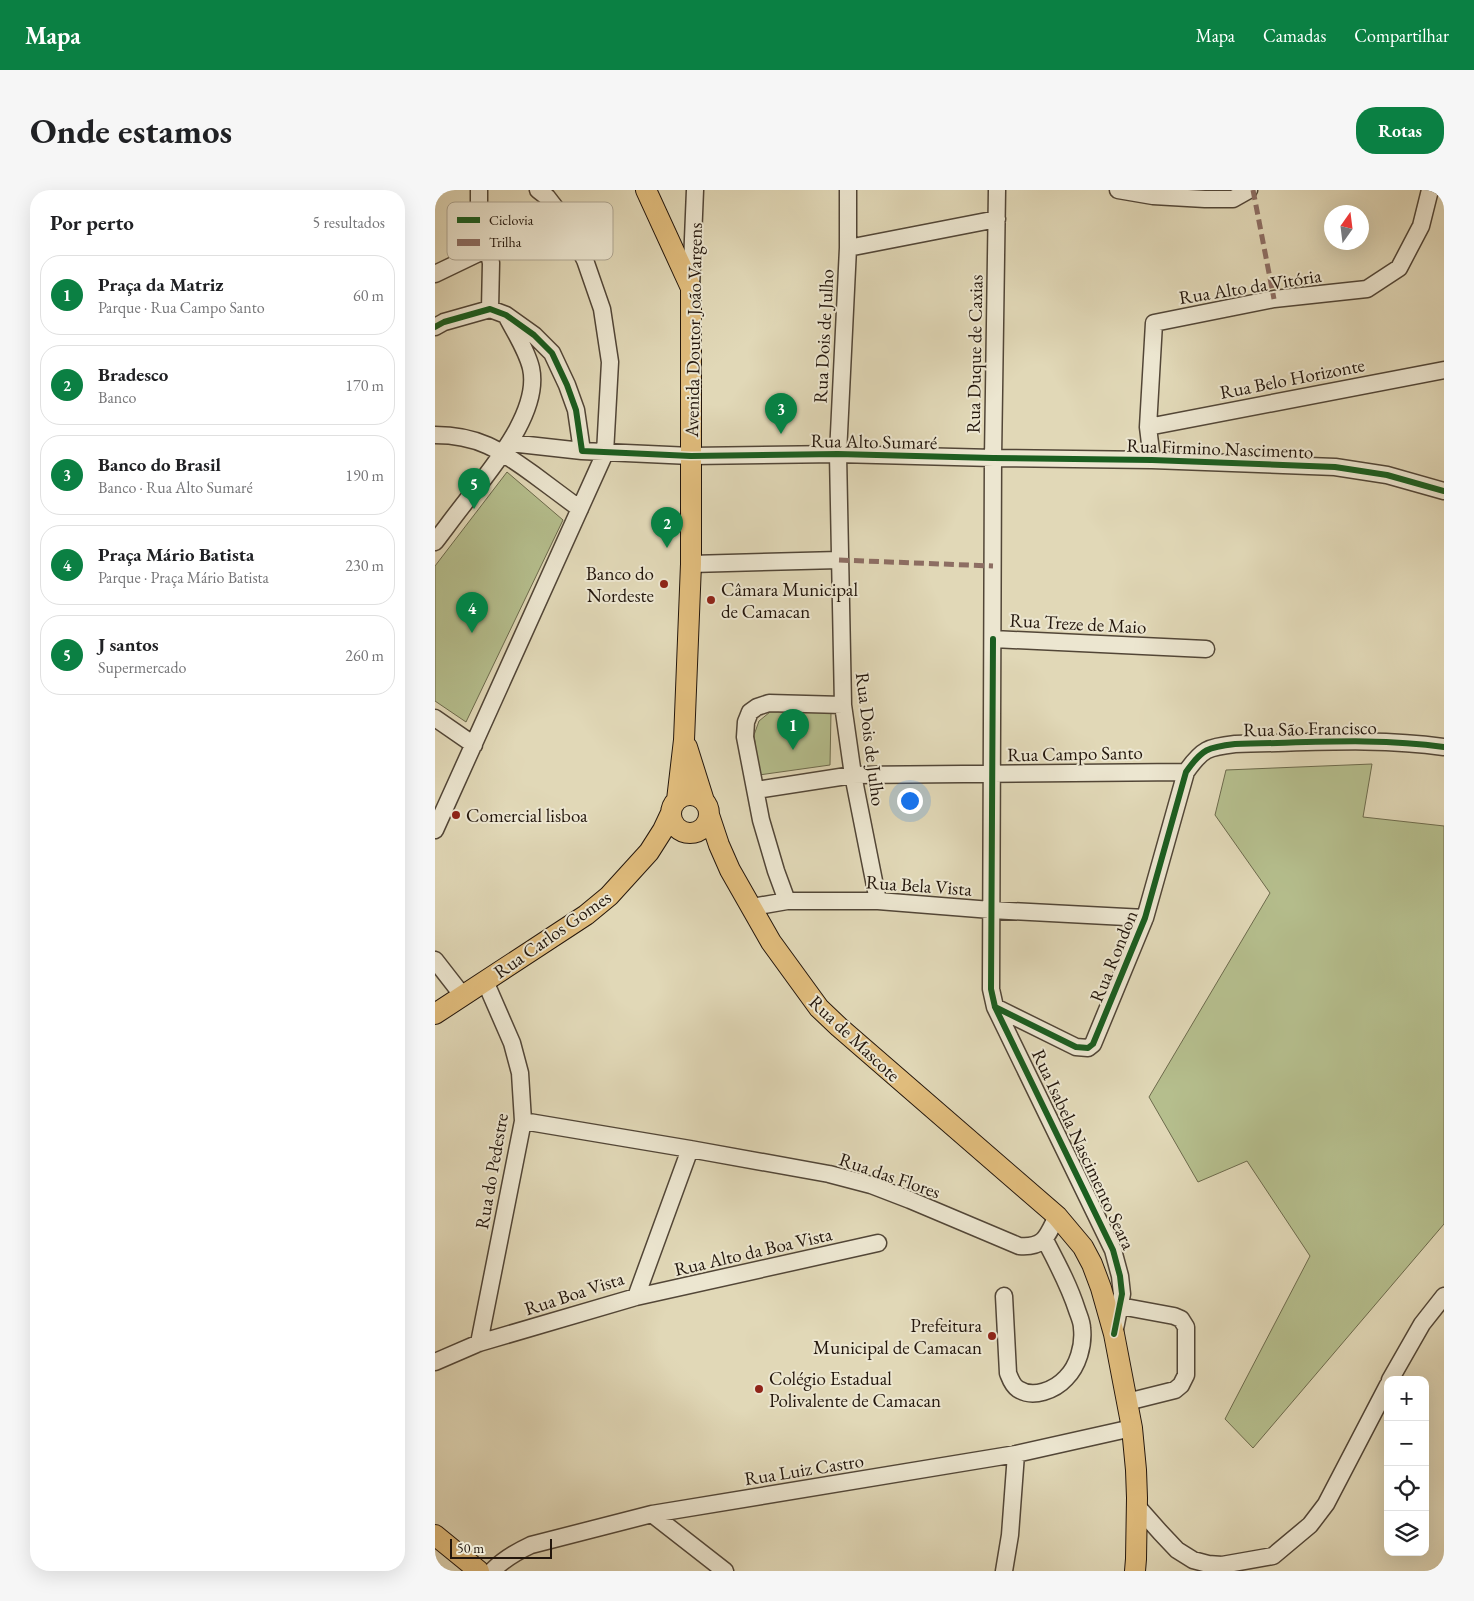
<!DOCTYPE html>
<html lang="pt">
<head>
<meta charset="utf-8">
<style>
	:root { --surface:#fff; --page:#f6f6f6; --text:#202124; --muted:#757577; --line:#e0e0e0; --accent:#0b8043 }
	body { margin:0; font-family:"EB Garamond",serif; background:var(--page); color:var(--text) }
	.controls { position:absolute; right:15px; bottom:15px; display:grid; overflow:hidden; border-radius:10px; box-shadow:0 5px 20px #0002 }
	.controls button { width:45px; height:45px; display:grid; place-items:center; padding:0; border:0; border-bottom:1px solid var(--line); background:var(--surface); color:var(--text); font:25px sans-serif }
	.compass { position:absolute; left:889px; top:15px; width:45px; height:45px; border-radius:50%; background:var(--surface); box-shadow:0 5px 20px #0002; rotate:14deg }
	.scale { position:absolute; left:15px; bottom:12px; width:102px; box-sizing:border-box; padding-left:5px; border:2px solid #23160c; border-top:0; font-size:14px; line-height:18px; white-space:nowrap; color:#23160c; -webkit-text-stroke:4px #ece6d0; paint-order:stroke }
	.you { position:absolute; left:474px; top:610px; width:18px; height:18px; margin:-12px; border:4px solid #fff; border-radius:50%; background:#1a73e8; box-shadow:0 0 0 8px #1a73e833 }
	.badge { display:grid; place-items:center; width:32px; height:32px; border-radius:50%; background:var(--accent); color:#fff; font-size:16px; font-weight:700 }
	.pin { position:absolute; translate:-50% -41px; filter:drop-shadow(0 1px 2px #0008) }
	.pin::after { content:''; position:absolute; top:26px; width:18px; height:15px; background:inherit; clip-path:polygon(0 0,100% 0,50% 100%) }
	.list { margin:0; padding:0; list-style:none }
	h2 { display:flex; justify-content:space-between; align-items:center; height:65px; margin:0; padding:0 20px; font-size:21px }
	h2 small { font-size:16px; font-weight:400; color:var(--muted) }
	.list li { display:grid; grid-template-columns:32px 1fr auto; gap:15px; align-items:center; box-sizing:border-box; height:80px; margin:0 10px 10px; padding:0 10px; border:1px solid var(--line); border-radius:20px }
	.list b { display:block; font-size:19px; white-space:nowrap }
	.list p { margin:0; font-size:16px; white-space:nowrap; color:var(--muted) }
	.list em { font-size:16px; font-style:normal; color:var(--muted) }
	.icon { flex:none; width:28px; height:28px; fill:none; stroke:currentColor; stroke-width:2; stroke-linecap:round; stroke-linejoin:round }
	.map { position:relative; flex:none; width:1009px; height:1381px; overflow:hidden; border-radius:20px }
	header { display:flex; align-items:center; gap:30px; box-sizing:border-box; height:70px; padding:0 25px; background:var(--accent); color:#fff }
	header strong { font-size:24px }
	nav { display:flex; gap:28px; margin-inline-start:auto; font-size:18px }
	.intro { display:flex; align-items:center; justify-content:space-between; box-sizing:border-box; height:120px; padding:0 30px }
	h1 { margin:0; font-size:35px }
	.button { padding:12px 22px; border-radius:20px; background:var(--accent); color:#fff; font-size:18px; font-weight:700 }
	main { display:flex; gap:30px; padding:0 30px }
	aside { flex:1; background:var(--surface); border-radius:20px; box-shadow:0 5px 20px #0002 }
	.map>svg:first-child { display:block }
	.green { fill:#b5be8d; stroke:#6c6a4c }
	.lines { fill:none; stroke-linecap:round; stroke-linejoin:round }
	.minor-casing { stroke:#524637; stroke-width:19 }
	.major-casing { stroke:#23160c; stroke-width:22 }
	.minor { stroke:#ece6d0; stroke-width:16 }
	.major { stroke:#e0bc7c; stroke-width:20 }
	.quiet { stroke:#8d6e63; stroke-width:5; stroke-dasharray:10 5; stroke-linecap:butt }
	.cycleway-casing { stroke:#ece6d0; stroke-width:9 }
	.cycleway { stroke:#1b5e20; stroke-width:6 }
	.poi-dot { fill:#8f2418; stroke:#ece6d0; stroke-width:2 }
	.labels { text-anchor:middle; stroke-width:4; stroke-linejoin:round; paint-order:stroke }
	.street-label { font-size:19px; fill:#23160c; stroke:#ece6d0 }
	.poi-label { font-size:19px; fill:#23160c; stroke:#ece6d0; text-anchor:start }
	.key { fill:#ece6d0; stroke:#b0a895; stroke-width:1 }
	.key-label { font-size:14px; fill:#23160c }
</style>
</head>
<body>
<header>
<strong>Mapa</strong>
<nav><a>Mapa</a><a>Camadas</a><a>Compartilhar</a></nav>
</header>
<div class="intro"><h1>Onde estamos</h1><a class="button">Rotas</a></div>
<main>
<aside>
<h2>Por perto<small>5 resultados</small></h2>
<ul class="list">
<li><span class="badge">1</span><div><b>Praça da Matriz</b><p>Parque · Rua Campo Santo</p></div><em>60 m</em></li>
<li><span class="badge">2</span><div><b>Bradesco</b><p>Banco</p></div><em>170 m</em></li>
<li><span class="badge">3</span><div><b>Banco do Brasil</b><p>Banco · Rua Alto Sumaré</p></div><em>190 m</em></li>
<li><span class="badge">4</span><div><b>Praça Mário Batista</b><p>Parque · Praça Mário Batista</p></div><em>230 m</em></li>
<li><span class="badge">5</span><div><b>J santos</b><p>Supermercado</p></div><em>260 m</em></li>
</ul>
</aside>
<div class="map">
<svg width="1009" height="1381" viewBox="0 0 1009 1381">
	<rect width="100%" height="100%" fill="#e1d8b7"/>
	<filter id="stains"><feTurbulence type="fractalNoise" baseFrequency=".004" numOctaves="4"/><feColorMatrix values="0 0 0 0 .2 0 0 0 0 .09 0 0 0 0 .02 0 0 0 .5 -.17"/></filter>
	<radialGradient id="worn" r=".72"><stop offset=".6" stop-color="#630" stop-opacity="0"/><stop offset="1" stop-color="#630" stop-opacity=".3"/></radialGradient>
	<path class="green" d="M72,282L128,330L31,532L0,511V376Z
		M335,522H396L395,575L324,585L319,545L324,531Z
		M937,574L928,627L1009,636V1034L818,1258L790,1229L875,1066L812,971L763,992L714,907L835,703L780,625L791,580Z"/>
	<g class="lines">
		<g class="minor-casing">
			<path id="minor" d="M44,0V19L56,73L55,119
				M413,0V58L403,264L408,515L418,585L443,711
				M562,0L558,268L556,799L560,817L678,1060L685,1086L687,1104L679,1144
				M683,0L718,6L770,9H798L814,0
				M413,58L562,29
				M0,84L52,59
				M256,98L260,0
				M0,137L9,132L55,119L71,125L99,145L117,163L132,195L141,220L147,261L256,266L403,264L558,268L717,270L900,277L952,285L1009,301
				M713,237L1009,180
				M0,245C43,245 65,260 98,284C114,296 129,307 145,319
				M75,253L147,261
				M717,270L713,237L719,133L839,109L932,99L964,78L986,36L995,0
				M0,352C13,335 26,317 40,300C63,270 105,219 96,178C92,161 81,144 73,129
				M256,374L404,370
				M558,449L771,459
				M0,528L39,555
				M321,600L418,585L751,582
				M0,640L170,263L175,172L167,119L150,70L129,29L112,7L103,0
				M352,711L341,681L326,630L310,547L311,532L315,522L322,517L334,513L408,515
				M317,717L352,711H443L556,720L710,728
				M0,770L28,806
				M560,817L641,857L653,858L658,854L710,728L751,582C767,559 773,557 800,554C870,553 940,547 1009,557
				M88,931L255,959L394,984L436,995L475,1010L584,1056C610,1058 612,1046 622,1026
				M569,1106L573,1183C575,1188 577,1195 583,1199C598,1209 620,1200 631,1188C643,1176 649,1155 647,1138C647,1132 644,1126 642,1120C634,1095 622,1073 610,1050
				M201,1107L255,959
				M685,1116L739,1126L746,1129L751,1137V1185L746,1195L740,1200L692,1212
				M44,1153L88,931L85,883L77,853L50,791
				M0,1172L44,1153L201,1107L443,1053
				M955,1190L987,1134L1009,1106
				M702,1316L725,1342L742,1360L758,1370L773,1374L787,1375L838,1366L875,1335L891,1314L953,1195
				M217,1324L290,1381
				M57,1381C69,1369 81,1362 96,1355L217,1324L581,1264L697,1238
				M569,1381L575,1345L581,1264"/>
		</g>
		<g class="major-casing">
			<path id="major" d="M211,0L256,98V374L249,550L242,610
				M252,557L269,611
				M236 624a19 19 0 1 1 38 0a19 19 0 1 1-38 0Z
				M274,625L284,655L295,680L336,752L384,818L404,837L622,1026L648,1057L657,1074L666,1098L679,1144L697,1238L701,1280L702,1308L701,1369L700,1381
				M0,824L151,725L174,706L214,662L228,640L236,623
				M0,1345L44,1381"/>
		</g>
		<use href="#minor" class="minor"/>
		<use href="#major" class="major"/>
		<path class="quiet" d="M818,0L839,109
			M404,370L558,376"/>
		<g class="cycleway-casing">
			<path id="cycleway" d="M0,137L9,132L55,119L71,125L99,145L117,163L132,195L141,220L147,261L256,266L403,264L558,268L717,270L900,277L952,285L1009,301
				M558,449L556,799L560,817L678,1060L685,1086L687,1104L679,1144
				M560,817L641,857L653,858L658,854L710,728L751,582C767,559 773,557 800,554C870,553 940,547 1009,557"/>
		</g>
		<use href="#cycleway" class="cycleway"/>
	</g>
	<g class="poi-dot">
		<circle cx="229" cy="394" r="5"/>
		<circle cx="276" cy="410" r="5"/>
		<circle cx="21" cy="625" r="5"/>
		<circle cx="557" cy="1146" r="5"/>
		<circle cx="324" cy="1199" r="5"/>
	</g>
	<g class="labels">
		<g class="street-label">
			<text transform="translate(815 96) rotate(-9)" y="7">Rua Alto da Vitória</text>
			<text transform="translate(258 140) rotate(-89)" y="7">Avenida Doutor João Vargens</text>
			<text transform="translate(388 146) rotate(-87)" y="7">Rua Dois de Julho</text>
			<text transform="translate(539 164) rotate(-89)" y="7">Rua Duque de Caxias</text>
			<text transform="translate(857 188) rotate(-11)" y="7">Rua Belo Horizonte</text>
			<text transform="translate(439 251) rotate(1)" y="7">Rua Alto Sumaré</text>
			<text transform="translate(785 258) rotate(2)" y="7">Rua Firmino Nascimento</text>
			<text transform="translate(643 433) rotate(3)" y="7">Rua Treze de Maio</text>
			<text transform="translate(875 538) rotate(-1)" y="7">Rua São Francisco</text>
			<text transform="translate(436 549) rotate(83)" y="7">Rua Dois de Julho</text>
			<text transform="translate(640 563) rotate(-1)" y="7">Rua Campo Santo</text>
			<text transform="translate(484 695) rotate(4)" y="7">Rua Bela Vista</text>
			<text transform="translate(117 744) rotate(-35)" y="7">Rua Carlos Gomes</text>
			<text transform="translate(678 766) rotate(-68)" y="7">Rua Rondon</text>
			<text transform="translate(420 848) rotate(43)" y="7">Rua de Mascote</text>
			<text transform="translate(649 959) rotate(65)" y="7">Rua Isabela Nascimento Seara</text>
			<text transform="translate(56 981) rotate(-80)" y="7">Rua do Pedestre</text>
			<text transform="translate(455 985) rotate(19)" y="7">Rua das Flores</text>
			<text transform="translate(318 1061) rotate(-13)" y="7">Rua Alto da Boa Vista</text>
			<text transform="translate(139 1103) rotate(-18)" y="7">Rua Boa Vista</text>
			<text transform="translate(369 1279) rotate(-9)" y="7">Rua Luiz Castro</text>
		</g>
		<g class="poi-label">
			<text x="219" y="390" text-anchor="end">Banco do<tspan x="219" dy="22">Nordeste</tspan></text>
			<text x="286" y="406">Câmara Municipal<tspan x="286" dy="22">de Camacan</tspan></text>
			<text x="31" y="632">Comercial lisboa</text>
			<text x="547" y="1142" text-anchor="end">Prefeitura<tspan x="547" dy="22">Municipal de Camacan</tspan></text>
			<text x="334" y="1195">Colégio Estadual<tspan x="334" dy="22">Polivalente de Camacan</tspan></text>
		</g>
	</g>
	<rect x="12" y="12" width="166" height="58" rx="8" class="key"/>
	<rect x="22" y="27" width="23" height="6" fill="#1b5e20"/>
	<rect x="22" y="49" width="23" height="7" fill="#8d6e63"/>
	<g class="key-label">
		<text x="54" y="35">Ciclovia</text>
		<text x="54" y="57">Trilha</text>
	</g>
	<rect width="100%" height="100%" filter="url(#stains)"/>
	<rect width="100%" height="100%" fill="url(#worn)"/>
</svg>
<div class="controls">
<button>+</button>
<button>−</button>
<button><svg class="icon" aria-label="locate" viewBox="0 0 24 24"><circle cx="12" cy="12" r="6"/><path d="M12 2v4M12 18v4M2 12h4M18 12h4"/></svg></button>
<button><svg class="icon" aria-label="layers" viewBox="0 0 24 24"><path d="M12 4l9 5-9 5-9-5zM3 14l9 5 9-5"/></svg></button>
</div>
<svg class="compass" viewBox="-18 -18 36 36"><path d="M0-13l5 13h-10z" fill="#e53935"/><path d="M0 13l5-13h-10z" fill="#757577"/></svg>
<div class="scale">50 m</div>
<div class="you"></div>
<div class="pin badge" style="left:358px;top:560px">1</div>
<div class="pin badge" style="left:232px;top:358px">2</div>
<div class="pin badge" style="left:346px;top:244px">3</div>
<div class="pin badge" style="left:37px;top:443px">4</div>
<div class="pin badge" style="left:39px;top:319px">5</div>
</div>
</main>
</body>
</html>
